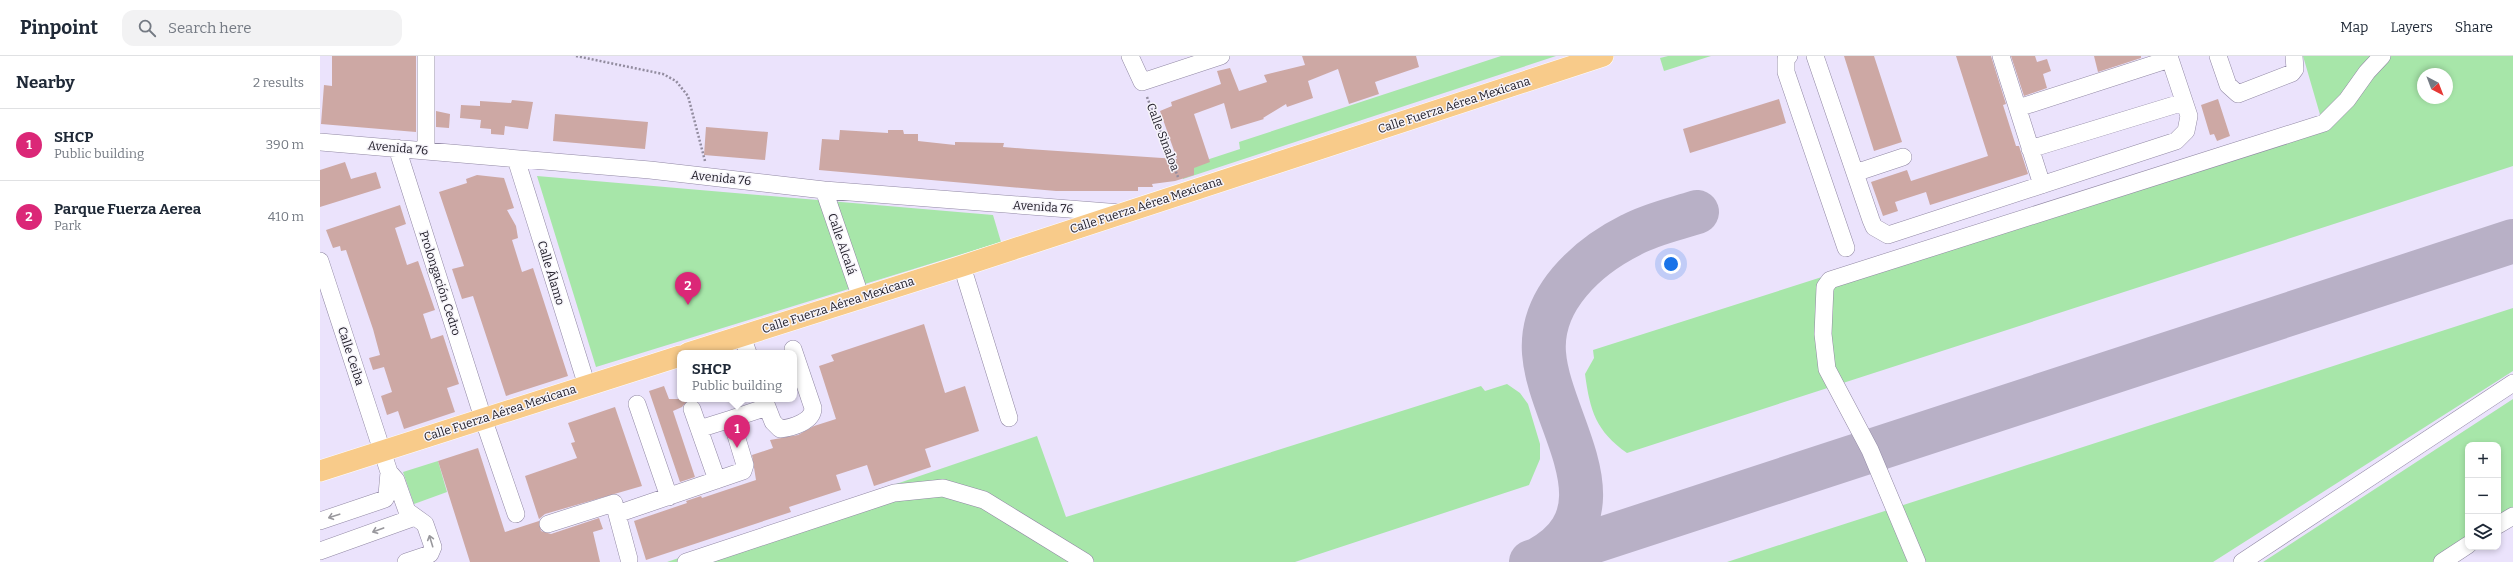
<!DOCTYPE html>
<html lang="en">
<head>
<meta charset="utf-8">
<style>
	:root { --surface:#fff; --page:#f2f2f3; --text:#1f2937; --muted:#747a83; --line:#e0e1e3; --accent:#db2777 }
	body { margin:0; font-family:Bitter,serif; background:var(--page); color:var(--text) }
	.controls { position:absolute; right:12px; bottom:12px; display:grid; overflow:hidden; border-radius:8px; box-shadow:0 2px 6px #0003 }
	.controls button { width:36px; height:36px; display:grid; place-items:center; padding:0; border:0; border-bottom:1px solid var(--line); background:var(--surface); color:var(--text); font:20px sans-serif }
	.compass { position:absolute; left:2097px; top:12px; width:36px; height:36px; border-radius:50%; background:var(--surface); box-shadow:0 2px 6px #0003; rotate:138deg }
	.you { position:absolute; left:1351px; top:208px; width:14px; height:14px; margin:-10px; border:3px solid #fff; border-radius:50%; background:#1a73e8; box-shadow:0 0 0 6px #1a73e833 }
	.badge { display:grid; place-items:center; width:26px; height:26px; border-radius:50%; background:var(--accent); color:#fff; font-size:13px; font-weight:700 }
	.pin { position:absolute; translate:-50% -33px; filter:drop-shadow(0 1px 2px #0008) }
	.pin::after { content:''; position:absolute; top:21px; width:14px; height:12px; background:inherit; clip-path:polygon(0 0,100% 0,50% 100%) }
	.popup { position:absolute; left:357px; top:294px; width:120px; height:52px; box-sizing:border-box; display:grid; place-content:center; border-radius:8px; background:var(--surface); filter:drop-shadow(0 1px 3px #0005); font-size:13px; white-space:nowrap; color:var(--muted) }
	.popup b { font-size:15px; color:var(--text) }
	.popup::after { content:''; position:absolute; left:50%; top:100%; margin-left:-8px; border:8px solid transparent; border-top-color:var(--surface) }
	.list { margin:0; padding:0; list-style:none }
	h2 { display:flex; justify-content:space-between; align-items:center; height:52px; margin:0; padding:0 16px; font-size:17px }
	h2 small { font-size:13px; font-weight:400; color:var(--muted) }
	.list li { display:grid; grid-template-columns:26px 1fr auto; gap:12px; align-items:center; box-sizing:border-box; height:72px; padding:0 16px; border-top:1px solid var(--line) }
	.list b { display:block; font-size:15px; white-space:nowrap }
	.list p { margin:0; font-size:13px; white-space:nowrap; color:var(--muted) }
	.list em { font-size:13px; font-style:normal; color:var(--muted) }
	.icon { flex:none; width:22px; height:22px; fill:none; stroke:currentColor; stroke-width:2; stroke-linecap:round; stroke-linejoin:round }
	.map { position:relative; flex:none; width:2193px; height:506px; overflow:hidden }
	header { display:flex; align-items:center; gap:24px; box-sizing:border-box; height:56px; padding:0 20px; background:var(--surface); border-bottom:1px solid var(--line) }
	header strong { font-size:19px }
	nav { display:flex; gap:22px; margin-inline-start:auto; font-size:14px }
	.search { width:280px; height:36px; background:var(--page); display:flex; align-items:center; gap:10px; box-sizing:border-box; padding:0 14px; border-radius:12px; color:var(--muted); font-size:15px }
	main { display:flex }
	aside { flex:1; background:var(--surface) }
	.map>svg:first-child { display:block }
	.green { fill:#a7e6a9; fill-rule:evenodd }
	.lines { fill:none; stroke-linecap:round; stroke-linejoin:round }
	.taxiway { stroke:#b8b0c6; stroke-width:44 }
	.building { fill:#cda8a4 }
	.minor-casing { stroke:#9188a4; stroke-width:18 }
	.major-casing { stroke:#fff; stroke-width:22 }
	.path { stroke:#928c9f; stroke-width:2.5; stroke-dasharray:2 2; stroke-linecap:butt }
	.minor { stroke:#fff; stroke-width:17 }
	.major { stroke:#f8cb8a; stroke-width:21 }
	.oneway { stroke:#99989d }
	.labels { text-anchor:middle; stroke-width:3; stroke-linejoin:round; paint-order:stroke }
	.street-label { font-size:12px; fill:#1d1a25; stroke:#f6f4fa }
</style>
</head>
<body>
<header>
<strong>Pinpoint</strong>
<div class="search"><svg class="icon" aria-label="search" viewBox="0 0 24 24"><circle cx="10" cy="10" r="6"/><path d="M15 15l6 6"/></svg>Search here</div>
<nav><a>Map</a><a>Layers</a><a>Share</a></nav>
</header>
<main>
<aside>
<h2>Nearby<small>2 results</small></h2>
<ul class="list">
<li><span class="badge">1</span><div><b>SHCP</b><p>Public building</p></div><em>390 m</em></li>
<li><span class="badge">2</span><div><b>Parque Fuerza Aerea</b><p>Park</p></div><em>410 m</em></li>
</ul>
</aside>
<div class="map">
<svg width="2193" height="506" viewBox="0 0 2193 506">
	<rect width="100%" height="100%" fill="#ebe3fc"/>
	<path class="green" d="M1181,0H1236L863,123L859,113L920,93L919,86Z
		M1348,0H1391L1344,15L1340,2Z
		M1983,0H2193V110L1307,397C1276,375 1270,355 1265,318L1274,302L1273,294L2001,62ZM2103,18H2127V42H2103Z
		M217,120L673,159L681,186L276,311Z
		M2193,252V315L1893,506H1407Z
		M1187,328L1200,337L1208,348L1220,388V403L1209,429L975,506H347L717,380L746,461L1161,330L1165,335Z
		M2193,343V470L2178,479V389H2148V491H2160L2138,506H1943Z
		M118,405L127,436L94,448L83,416Z"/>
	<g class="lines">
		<path class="taxiway" d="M1219,503C1308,454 1229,366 1224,297C1220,243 1267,201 1311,179C1331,168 1355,163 1377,156
			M1211,506L2193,185"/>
	</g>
	<path class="building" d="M12,0H96V76L1,68L4,29L12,30Z
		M982,0H1096L1099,11L1055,26L1059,38L1029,48L1018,13L988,25L993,42L967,51L966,48L943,62L944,63L911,73L904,47L874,58L890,106L874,112V119L855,125L832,128L833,131H818V135H736L499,114L502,83L519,84L520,74L568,77V74H583L584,78H598V85L635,89V86L684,87L683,91L708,93L857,103L840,55L852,50L851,46L901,28L897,15L910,12L919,35L947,26L944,19L985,9Z
		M1524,0H1554L1582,86L1554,95Z
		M1636,0H1671L1686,48L1683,49L1696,90H1699L1708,118L1610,149L1606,136L1575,146L1578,155L1563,160L1551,126L1587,114L1591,125L1668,100Z
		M1691,0H1715L1717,6L1727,3L1731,15L1723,18L1727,32L1704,40Z
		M1774,0H1821V2L1778,16Z
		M1459,43L1466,67L1370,97L1363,73Z
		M1898,43L1910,80L1897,85L1894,78L1890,79L1881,49Z
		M192,44L213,46L208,73L185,70L184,79L171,78V73L160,72L161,64L140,62L141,49L160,50V45L191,47Z
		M116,55L130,58L129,72L116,71Z
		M235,58L328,66L325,93L233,85Z
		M386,71L448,76L445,104L384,99Z
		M25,106L31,123L56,116L61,132L0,151V114Z
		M157,119L184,122L194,152L187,154L196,170L198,182L192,184L202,216L213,212L248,320L186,340L153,240L142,243L132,213L144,210L119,136L147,127L146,123Z
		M80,149L86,168L75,172L87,209L98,205L115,254L103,258L111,283L123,279L139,328L127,332L135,356L84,373L78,355L67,359L61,340L72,336L64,311L53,314L49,302L60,299L53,273L26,194L21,195L20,190L13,192L6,174Z
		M604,268L625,337L645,330L659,375L605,393L611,411L554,430L547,409L516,419L521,434L469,451L471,456L326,504L314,465L367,447L366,445L381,440L382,442L436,424L432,399L453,392L450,384L478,379L494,370L516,363L499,310L514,305L511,299Z
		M344,330L349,343H380V345L368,344L362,351L353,355L375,421L360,426L329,335Z
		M295,351L322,430L225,458L219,463L205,420L257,402L251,387L255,386L248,367Z
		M158,392L185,476L219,465L221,475L231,478L279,462L283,473L273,476L280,506H150L118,405Z"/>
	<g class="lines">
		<g class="minor-casing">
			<path id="minor" d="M106,0V95
				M810,0L822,26L901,0
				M1469,0L1466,3V16L1526,192
				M1495,0L1551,164L1554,171L1568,179L1856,85L1866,75L1869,60L1849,0
				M1681,0L1722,129
				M1898,0L1908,29L1918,38L1972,17L1975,13L1974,0
				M1698,52L1850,3
				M0,86L330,114L504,134L801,157
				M77,92L163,362L196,458
				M1710,93L1864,46
				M196,103L267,330
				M1535,117L1583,101
				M504,134L541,242
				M0,205L69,416L67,439L65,443L0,465
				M642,210L689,362
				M422,280L428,297
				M444,343L453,366L460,373C471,372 493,366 493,352L473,293
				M317,348L349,441
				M372,353L397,424
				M411,363L447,351
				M69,416L76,424L87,455L105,468L113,491L110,498L86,506
				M297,458L423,415L425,409L411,363L379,373
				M228,468L294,447L309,503
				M2178,469L2193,460
				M0,495L95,461
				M366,506L574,437L623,432L664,444L765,506
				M1597,506L1550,394L1507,313L1503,278L1505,231L1510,224L2004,67L2027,44L2047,16L2062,0
				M1922,506L2193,327
				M2122,506L2148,489"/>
		</g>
		<g class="major-casing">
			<path id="major" d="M368,297L642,210L1283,0
				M0,415L360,300"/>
		</g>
		<path class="path" d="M256,0L343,18L356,25L368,40L385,105
			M827,41L858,121"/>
		<use href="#minor" class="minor"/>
		<use href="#major" class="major"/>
	</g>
	<defs><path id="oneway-shaft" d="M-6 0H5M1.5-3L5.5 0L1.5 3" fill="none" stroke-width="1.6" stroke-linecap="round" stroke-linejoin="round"/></defs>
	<g class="oneway">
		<use href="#oneway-shaft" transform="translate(14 460) rotate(162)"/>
		<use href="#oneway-shaft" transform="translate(58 474) rotate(160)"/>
		<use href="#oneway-shaft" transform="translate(111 485) rotate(-107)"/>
	</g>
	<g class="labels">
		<g class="street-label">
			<text transform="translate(1134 49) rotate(-18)" y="4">Calle Fuerza Aérea Mexicana</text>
			<text transform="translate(843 81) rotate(69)" y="4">Calle Sinaloa</text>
			<text transform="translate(78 92) rotate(5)" y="4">Avenida 76</text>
			<text transform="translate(401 122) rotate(6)" y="4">Avenida 76</text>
			<text transform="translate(826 149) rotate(-18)" y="4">Calle Fuerza Aérea Mexicana</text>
			<text transform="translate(723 151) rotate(4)" y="4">Avenida 76</text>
			<text transform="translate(522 188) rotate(71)" y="4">Calle Alcalá</text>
			<text transform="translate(231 217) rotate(73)" y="4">Calle Álamo</text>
			<text transform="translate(120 227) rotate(72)" y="4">Prolongación Cedro</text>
			<text transform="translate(518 249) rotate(-18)" y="4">Calle Fuerza Aérea Mexicana</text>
			<text transform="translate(31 300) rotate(72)" y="4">Calle Ceiba</text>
			<text transform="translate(180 357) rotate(-18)" y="4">Calle Fuerza Aérea Mexicana</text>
		</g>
	</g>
</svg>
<div class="controls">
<button>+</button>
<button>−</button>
<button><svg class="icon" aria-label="layers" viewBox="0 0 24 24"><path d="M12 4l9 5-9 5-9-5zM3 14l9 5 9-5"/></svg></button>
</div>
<svg class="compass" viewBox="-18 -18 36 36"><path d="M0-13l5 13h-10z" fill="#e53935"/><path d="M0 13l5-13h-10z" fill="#747a83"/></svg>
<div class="you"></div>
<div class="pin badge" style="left:417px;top:392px">1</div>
<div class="popup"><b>SHCP</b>Public building</div>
<div class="pin badge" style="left:368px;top:249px">2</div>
</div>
</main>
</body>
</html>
